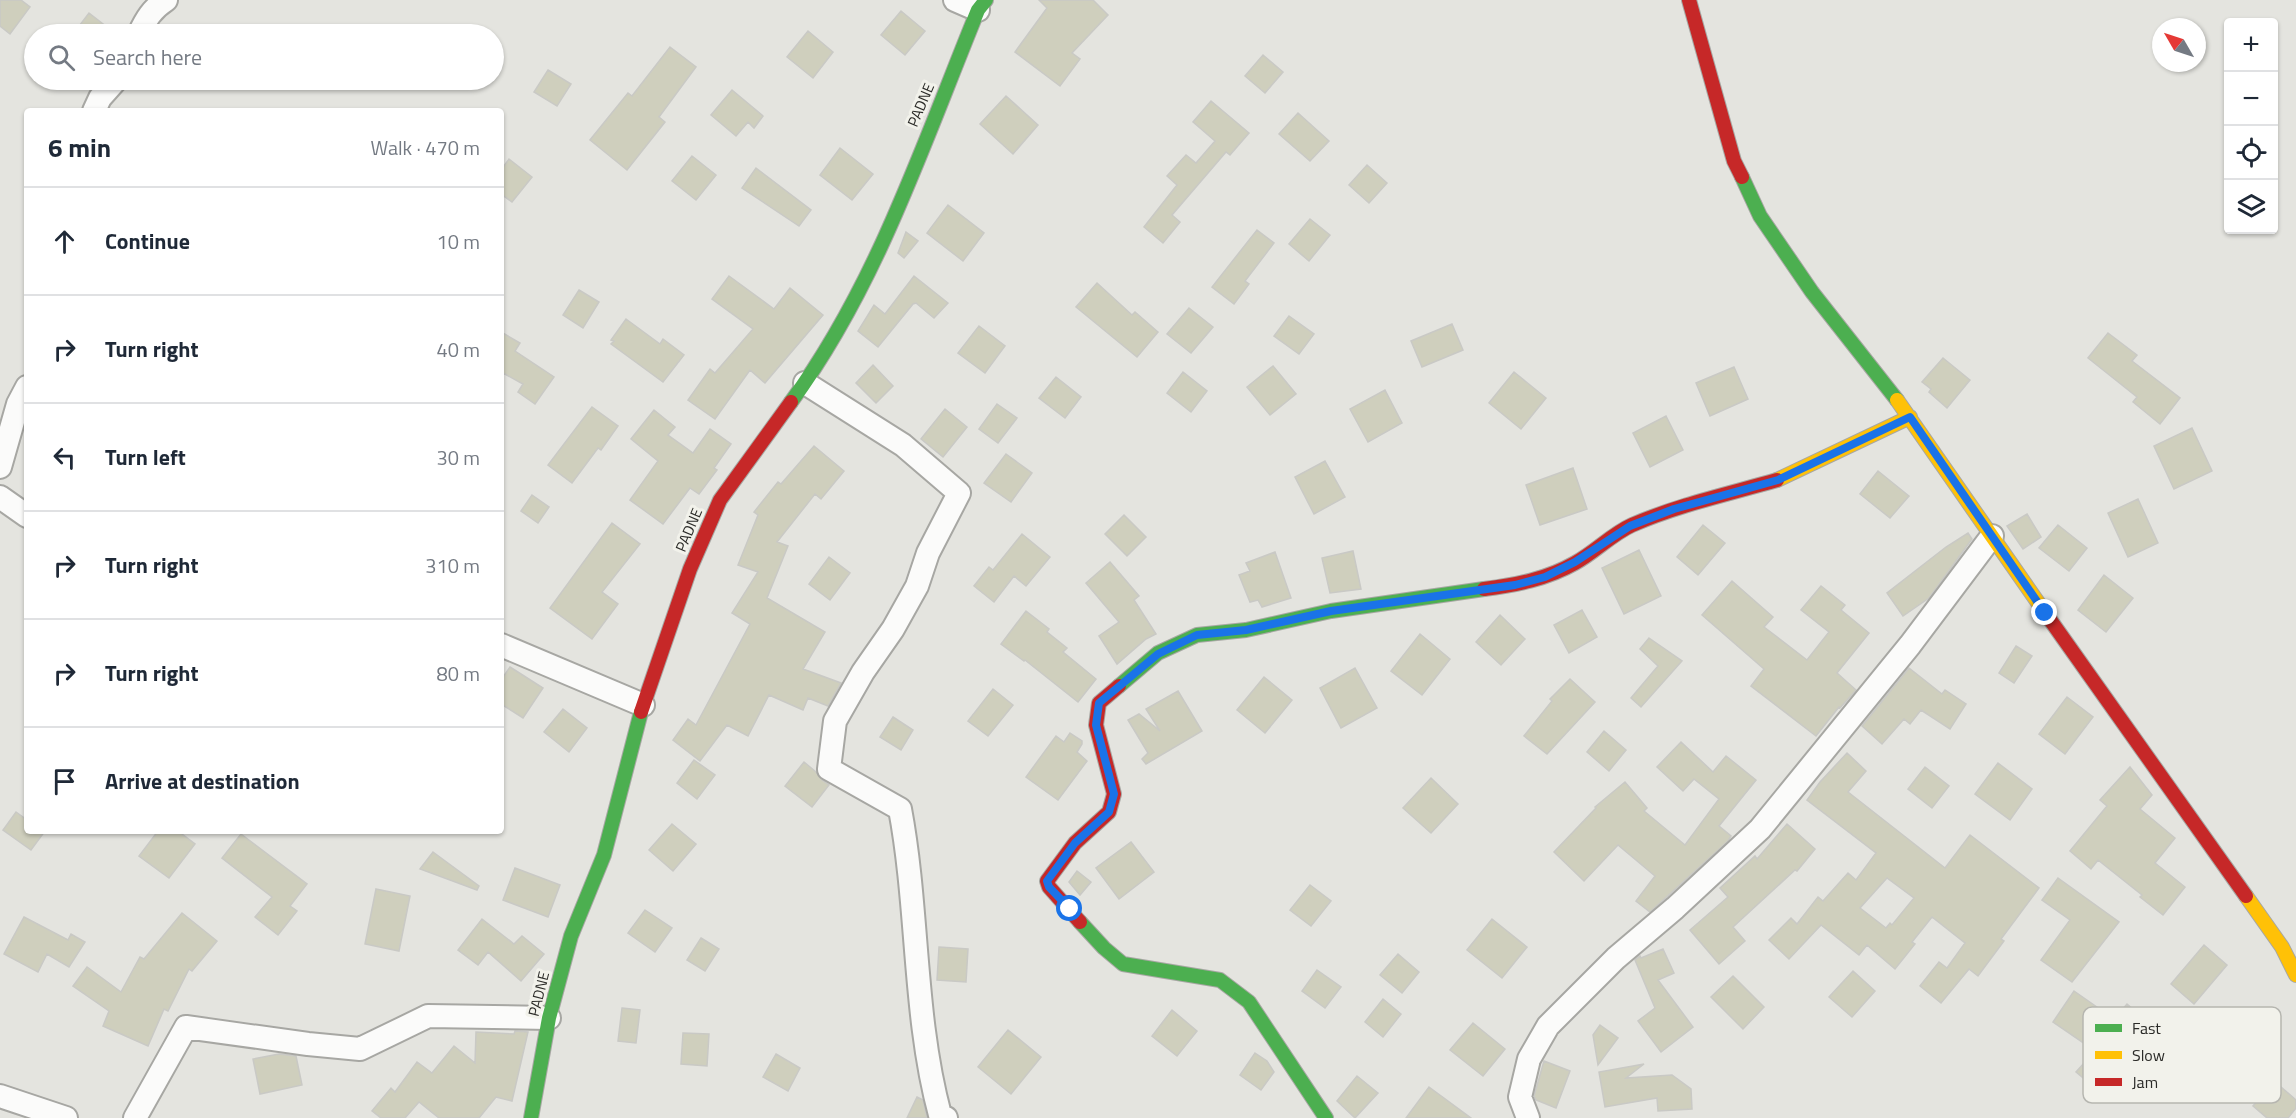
<!DOCTYPE html>
<html lang="en">
<head>
<meta charset="utf-8">
<style>
	:root { --surface:#fff; --page:#f6f6f7; --text:#1f2937; --muted:#747a83; --line:#e0e1e3 }
	body { margin:0; font-family:"Titillium Web",sans-serif; background:var(--page); color:var(--text) }
	.controls { position:absolute; right:18px; top:18px; display:grid; overflow:hidden; border-radius:6px; box-shadow:0 2px 4px #0004 }
	.controls button { width:54px; height:54px; display:grid; place-items:center; padding:0; border:0; border-bottom:2px solid var(--line); background:var(--surface); color:var(--text); font:30px sans-serif }
	.compass { position:absolute; left:2152px; top:18px; width:54px; height:54px; border-radius:50%; background:var(--surface); box-shadow:0 2px 4px #0004; rotate:309deg }
	.stop { position:absolute; width:18px; height:18px; margin:-14px; border:4px solid #1a73e8; border-radius:50%; background:#fff }
	.stop.end { background:#1a73e8; border-color:#fff; box-shadow:0 2px 6px #0008 }
	.list { margin:0; padding:0; list-style:none }
	h2 { display:flex; justify-content:space-between; align-items:center; height:78px; margin:0; padding:0 24px; font-size:26px }
	h2 small { font-size:20px; font-weight:400; color:var(--muted) }
	.list li { display:grid; grid-template-columns:39px 1fr auto; gap:18px; align-items:center; box-sizing:border-box; height:108px; padding:0 24px; border-top:2px solid var(--line) }
	.list b { display:block; font-size:22px; white-space:nowrap }
	.list em { font-size:20px; font-style:normal; color:var(--muted) }
	.icon { flex:none; width:33px; height:33px; fill:none; stroke:currentColor; stroke-width:2; stroke-linecap:round; stroke-linejoin:round }
	.map { position:relative; flex:none; width:2296px; height:1118px; overflow:hidden }
	.search { position:absolute; background:var(--surface); box-shadow:0 2px 4px #0004; left:24px; top:24px; width:480px; height:66px; display:flex; align-items:center; gap:15px; box-sizing:border-box; padding:0 21px; border-radius:33px; color:var(--muted); font-size:22px }
	.panel { position:absolute; background:var(--surface); box-shadow:0 2px 4px #0004; left:24px; top:108px; width:480px; height:726px; border-radius:6px }
	.map>svg:first-child { display:block }
	.building { fill:#cfcfbd; stroke:#c9c9c5; stroke-width:1.5; fill-rule:evenodd }
	.lines { fill:none; stroke-linecap:round; stroke-linejoin:round }
	.street-casing { stroke:#a7a7a3; stroke-width:26 }
	.fast-casing { stroke:#a7a7a3; stroke-width:16 }
	.slow-casing { stroke:#a7a7a3; stroke-width:16 }
	.jam-casing { stroke:#a7a7a3; stroke-width:16 }
	.street { stroke:#fbfbfa; stroke-width:22 }
	.fast { stroke:#4caf50; stroke-width:14 }
	.slow { stroke:#ffc107; stroke-width:14 }
	.jam { stroke:#c62828; stroke-width:14 }
	.route { stroke:#1a73e8; stroke-width:8 }
	.labels { text-anchor:middle; stroke-width:6; stroke-linejoin:round; paint-order:stroke }
	.street-label { font-size:15px; fill:#2b2b28; stroke:#f2f2eb }
	.key { fill:#f2f2eb; stroke:#b6b6b0; stroke-width:1.5 }
	.key-label { font-size:16px; fill:#2b2b28 }
</style>
</head>
<body>
<div class="map">
<svg width="2296" height="1118" viewBox="0 0 2296 1118">
	<rect width="100%" height="100%" fill="#e4e4df"/>
	<path class="building" d="M0,0H21L30,7L10,34L0,26Z
		M1039,0H1093L1108,15L1072,53L1080,59L1060,86L1015,52L1047,8Z
		M901,11L925,31L905,55L881,35Z
		M89,13L116,34H73Z
		M808,31L833,52L813,78L787,57Z
		M670,47L696,67L659,117L665,122L627,170L590,140L628,93L632,96Z
		M1263,55L1283,72L1265,93L1245,76Z
		M548,70L571,84L557,106L534,92Z
		M732,90L763,116L754,128L748,122L736,136L711,115Z
		M1006,96L1038,125L1013,154L980,124Z
		M1211,101L1249,133L1230,155L1226,152L1172,215L1180,222L1163,243L1144,227L1177,185L1167,176L1186,155L1196,163L1215,141L1193,122Z
		M1298,113L1329,141L1310,161L1279,134Z
		M840,148L873,174L852,200L820,175Z
		M692,156L716,175L696,200L672,181Z
		M509,159L532,177L512,202L501,194V170Z
		M1367,165L1387,183L1369,203L1349,185Z
		M756,168L811,210L799,226L742,188Z
		M948,205L984,233L963,261L927,233Z
		M1310,219L1330,235L1309,261L1289,244Z
		M1257,230L1274,243L1245,281L1249,284L1234,304L1212,287Z
		M906,232L918,241L904,258L898,253Z
		M729,276L774,309L790,288L823,315L765,383L750,370L715,419L688,400L710,369L715,373L753,329L712,299Z
		M914,276L948,303L934,318L916,303L913,304L878,347L858,331L874,305L885,314Z
		M1097,283L1132,315L1135,312L1158,332L1137,357L1076,307Z
		M579,290L599,302L583,328L563,315Z
		M1189,308L1213,327L1191,353L1167,334Z
		M1289,316L1314,334L1299,354L1274,336Z
		M626,319L660,344L663,339L684,355L663,382L611,344L614,341L611,340Z
		M1452,324L1463,350L1422,367L1411,341Z
		M979,326L1005,346L985,373L958,353Z
		M501,332L520,343L515,351L554,377L535,404L518,392L523,384L503,373L501,376Z
		M2108,333L2137,355L2132,361L2180,398L2160,424L2133,402L2137,397L2088,358Z
		M1943,358L1970,380L1947,408L1929,392L1931,389L1922,382Z
		M873,365L893,386L876,403L856,383Z
		M1273,366L1296,394L1270,415L1247,387Z
		M1734,367L1748,399L1710,416L1696,383Z
		M1183,372L1207,391L1191,412L1167,393Z
		M1514,372L1546,398L1521,429L1489,403Z
		M1056,377L1081,397L1065,418L1039,398Z
		M1385,390L1402,423L1368,442L1350,409Z
		M997,404L1017,418L998,443L979,429Z
		M592,407L618,426L601,450L598,448L572,483L548,465Z
		M945,409L967,427L943,457L921,439Z
		M654,410L675,427L668,435L693,453L710,429L731,444L714,468L717,470L699,494L690,488L663,524L630,500L658,461L631,439Z
		M1666,416L1683,450L1650,467L1633,433Z
		M2192,428L2212,471L2174,489L2154,446Z
		M814,446L844,471L821,499L815,494L777,542L788,546L767,598L825,632L803,669L841,683L828,706L808,698L803,710L769,695L748,736L727,725L700,761L673,740L688,719L696,725L750,624L732,613L758,572L738,565L758,515L754,512L778,482L781,484Z
		M1006,454L1032,473L1011,502L984,483Z
		M1325,461L1345,497L1314,514L1295,477Z
		M1573,468L1587,509L1540,525L1526,485Z
		M1878,471L1909,496L1890,518L1860,494Z
		M532,495L549,507L538,523L521,511Z
		M2138,499L2158,543L2128,557L2108,513Z
		M2027,514L2041,537L2023,549L2007,526Z
		M1124,515L1146,537L1127,556L1105,534Z
		M612,523L640,544L602,592L618,604L592,639L550,608Z
		M1703,525L1725,543L1698,575L1677,557Z
		M2058,525L2087,548L2069,571L2039,548Z
		M1968,533L1972,539L1929,598L1903,616L1887,593L1946,547Z
		M1022,534L1050,557L1026,586L1014,576L994,602L974,586L989,567L993,570Z
		M1639,550L1661,596L1624,614L1602,568Z
		M1353,551L1361,589L1330,593L1322,558Z
		M1275,552L1291,598L1262,607L1258,600L1250,602L1239,575L1250,571L1246,563Z
		M829,557L850,573L830,600L809,584Z
		M1110,562L1139,596L1134,600L1156,634L1146,639L1117,664L1099,636L1119,622L1086,583Z
		M2104,575L2133,598L2106,632L2078,610Z
		M1732,581L1773,617L1764,627L1807,660L1829,632L1801,610L1821,586L1845,605L1841,610L1869,633L1837,673L1856,690L1840,708L1839,707L1816,736L1751,686L1764,669L1702,615Z
		M1582,610L1597,637L1569,653L1554,625Z
		M1026,611L1049,629L1047,632L1067,648L1063,652L1096,679L1078,702L1025,660L1024,661L1001,644Z
		M1500,615L1525,639L1501,665L1476,642Z
		M1420,634L1450,659L1422,695L1391,671Z
		M1649,638L1682,661L1641,707L1631,698L1658,666L1640,649Z
		M2016,646L2032,656L2014,683L1999,673Z
		M510,667L543,688L523,718L501,704V680Z
		M1355,668L1377,708L1341,728L1320,688Z
		M1909,668L1942,694L1945,690L1966,704L1950,729L1921,710L1910,724L1904,719L1882,744L1862,726Z
		M1264,677L1292,700L1265,733L1237,710Z
		M1570,679L1595,702L1547,754L1524,736L1552,701L1550,699Z
		M993,689L1013,705L988,736L968,721Z
		M1178,691L1202,731L1146,764L1142,759L1148,753L1128,720L1139,714L1160,731L1146,709Z
		M2067,697L2093,717L2065,754L2039,734Z
		M563,709L587,728L569,752L544,732Z
		M893,717L913,730L901,750L880,737Z
		M1604,731L1626,750L1609,771L1587,752Z
		M1070,733L1082,741V744L1077,752L1087,761L1058,800L1026,777L1056,736L1064,742Z
		M1681,742L1713,772L1726,756L1756,780L1719,826L1731,836L1728,841L1650,912L1636,901L1655,876L1618,845L1584,881L1554,852L1596,808L1595,807L1625,782L1647,808L1644,811L1685,845L1719,799L1694,779L1683,791L1657,767Z
		M1847,753L1866,771L1848,792L1945,868L1970,835L2039,888L2001,939L2004,941L1978,976L1969,969L1941,1003L1920,986L1939,962L1947,968L1965,943L1932,917L1912,942L1915,944L1895,969L1867,945L1859,955L1821,925L1789,959L1769,940L1791,918L1797,924L1818,897L1823,901L1848,873L1856,880L1876,853L1807,800L1820,782ZM1887,878L1914,898L1892,925L1890,923L1886,928L1860,908Z
		M694,760L715,775L697,799L677,783Z
		M804,762L816,772L822,780L829,785L812,807L785,786Z
		M1998,763L2032,789L2010,820L1975,794Z
		M1925,767L1949,786L1932,808L1908,789Z
		M2130,767L2152,795L2140,809L2175,838L2155,863L2185,887L2163,915L2140,897L2142,895L2098,860L2091,869L2070,851L2107,806L2100,800Z
		M1431,778L1458,804L1431,833L1403,808Z
		M16,812L27,820V831H45L31,850L3,830Z
		M672,824L696,844L673,871L649,850Z
		M1787,824L1815,849L1797,871L1795,870L1733,927L1745,941L1719,964L1690,930L1728,897L1720,888L1755,856L1757,859Z
		M158,831H178L195,844L169,878L139,856Z
		M241,834L307,884L290,906L297,911L278,935L255,917L272,897L222,858Z
		M1131,842L1154,872L1119,899L1096,868Z
		M433,852L479,886L477,890L420,869Z
		M515,868L560,885L548,917L503,900Z
		M1077,871L1091,882L1080,895L1069,882Z
		M2058,878L2119,922L2072,982L2041,960L2070,920L2042,900Z
		M1310,885L1331,901L1311,926L1290,910Z
		M376,889L410,896L399,951L365,944Z
		M645,910L672,928L655,952L628,933Z
		M182,913L217,941L192,971L189,969L168,1011L164,1009L148,1046L103,1026L109,1011L73,986L87,967L121,992L140,957L144,959Z
		M24,917L68,940L71,934L85,942L69,967L47,954L38,972L4,954Z
		M482,919L514,944L522,936L544,954L521,981L488,952L478,965L458,950Z
		M1492,919L1527,947L1502,978L1467,950Z
		M701,938L719,949L705,971L687,960Z
		M2204,945L2227,965L2194,1004L2171,984Z
		M939,947L968,949L966,982L937,980Z
		M1663,949L1674,973L1658,980L1693,1027L1661,1052L1638,1021L1655,1008L1635,960L1640,956L1641,958Z
		M1398,954L1419,972L1402,993L1380,975Z
		M1317,970L1341,987L1325,1008L1302,991Z
		M1853,971L1875,991L1852,1017L1829,997Z
		M1733,976L1764,1007L1743,1029L1711,997Z
		M2074,991L2114,1019L2127,1004L2161,1033L2108,1099L2076,1072L2095,1051L2053,1022Z
		M1383,999L1401,1014L1383,1037L1365,1022Z
		M622,1008L640,1010L636,1043L618,1041Z
		M1172,1010L1197,1031L1177,1056L1152,1036Z
		M1473,1023L1505,1049L1483,1076L1450,1050Z
		M1600,1025L1618,1038L1598,1065L1593,1035Z
		M1008,1030L1041,1057L1011,1094L978,1067Z
		M515,1031L528,1032L512,1101L496,1097L479,1118H439L419,1102L405,1118H381L372,1111L391,1088L395,1092L417,1062L432,1073L454,1046L475,1063L476,1032L514,1034Z
		M683,1033L709,1034L707,1066L681,1064Z
		M1255,1053L1267,1061L1274,1072L1261,1090L1240,1075Z
		M279,1054L296,1056L302,1085L260,1094L253,1059Z
		M776,1054L800,1068L788,1091L763,1077Z
		M1544,1061L1570,1071L1556,1108L1536,1100L1534,1096Z
		M1644,1064L1626,1078L1672,1075L1691,1089L1692,1109L1658,1111L1657,1098L1605,1107L1599,1072Z
		M1357,1076L1378,1093L1355,1118L1337,1101Z
		M2274,1081L2296,1100V1108L2288,1118H2267L2253,1106Z
		M1429,1087L1471,1118H1406Z
		M917,1097L923,1100L927,1118H907Z"/>
	<g class="lines">
		<g class="street-casing">
			<path id="street" d="M955,0L978,10
				M139,34C146,19 152,9 166,0
				M94,111L100,98L116,80
				M805,383L903,445L959,493L928,553L917,586L893,629L863,672L835,721L829,769L900,809C919,910 913,1015 940,1115L946,1118
				M0,467L18,404L27,387
				M0,497L27,516
				M501,645L643,705
				M0,1096L66,1118
				M135,1118L186,1027L308,1044L360,1049L428,1016L549,1018
				M1528,1118L1520,1097L1529,1059L1548,1026L1616,958L1675,908L1760,829L1910,645L1992,536"/>
		</g>
		<g class="fast-casing">
			<path id="fast" d="M1742,177L1760,216L1812,292L1897,400
				M791,402C877,285 923,144 978,10L986,0
				M1119,686L1158,653L1197,635L1246,630L1331,611L1484,589
				M1080,922L1104,948L1123,964L1220,980L1249,1002L1326,1118
				M531,1118L549,1018L571,936L604,855L641,712"/>
		</g>
		<g class="slow-casing">
			<path id="slow" d="M1897,400L2046,614
				M1777,480L1910,417
				M2246,896L2282,947L2296,975"/>
		</g>
		<g class="jam-casing">
			<path id="jam" d="M1689,0L1734,161L1742,177
				M1484,589C1516,585 1547,579 1575,563C1595,552 1612,534 1632,525C1678,505 1728,494 1777,480
				M2046,614L2246,896
				M641,712L690,569L720,500L791,402
				M1080,922L1049,887L1047,881L1075,843L1109,812L1114,794L1096,725L1099,703L1119,686"/>
		</g>
		<use href="#street" class="street"/>
		<use href="#fast" class="fast"/>
		<use href="#slow" class="slow"/>
		<use href="#jam" class="jam"/>
	</g>
	<g class="lines">
		<path class="route" d="M1070,909L1049,887L1047,881L1075,843L1109,812L1114,794L1096,725L1099,703L1158,654L1197,635L1246,630L1331,611L1515,585L1545,577L1575,562L1630,526L1674,509L1778,480L1910,417L2045,613"/>
	</g>
	<g class="labels">
		<g class="street-label">
			<text transform="translate(921 105) rotate(-67)" y="5">PADNE</text>
			<text transform="translate(689 530) rotate(-67)" y="5">PADNE</text>
			<text transform="translate(539 994) rotate(-76)" y="5">PADNE</text>
		</g>
	</g>
	<rect x="2083" y="1007" width="198" height="96" rx="9" class="key"/>
	<rect x="2095" y="1024" width="27" height="8" fill="#4caf50"/>
	<rect x="2095" y="1051" width="27" height="8" fill="#ffc107"/>
	<rect x="2095" y="1078" width="27" height="8" fill="#c62828"/>
	<g class="key-label">
		<text x="2132" y="1034">Fast</text>
		<text x="2132" y="1061">Slow</text>
		<text x="2132" y="1088">Jam</text>
	</g>
</svg>
<div class="controls">
<button>+</button>
<button>−</button>
<button><svg class="icon" aria-label="locate" viewBox="0 0 24 24"><circle cx="12" cy="12" r="6"/><path d="M12 2v4M12 18v4M2 12h4M18 12h4"/></svg></button>
<button><svg class="icon" aria-label="layers" viewBox="0 0 24 24"><path d="M12 4l9 5-9 5-9-5zM3 14l9 5 9-5"/></svg></button>
</div>
<svg class="compass" viewBox="-18 -18 36 36"><path d="M0-13l5 13h-10z" fill="#e53935"/><path d="M0 13l5-13h-10z" fill="#747a83"/></svg>
<div class="stop" style="left:1070px;top:909px"></div>
<div class="stop end" style="left:2045px;top:613px"></div>
<div class="search"><svg class="icon" aria-label="search" viewBox="0 0 24 24"><circle cx="10" cy="10" r="6"/><path d="M15 15l6 6"/></svg>Search here</div>
<section class="panel">
<h2>6 min<small>Walk · 470 m</small></h2>
<ul class="list">
<li><svg class="icon" aria-label="ahead" viewBox="0 0 24 24"><path d="M12 20V5M6 11l6-6 6 6"/></svg><div><b>Continue</b></div><em>10 m</em></li>
<li><svg class="icon" aria-label="right" viewBox="0 0 24 24"><path d="M7 20v-9h11M14 6l5 5-5 5"/></svg><div><b>Turn right</b></div><em>40 m</em></li>
<li><svg class="icon" aria-label="left" viewBox="0 0 24 24"><path d="M17 20v-9H6M10 6l-5 5 5 5"/></svg><div><b>Turn left</b></div><em>30 m</em></li>
<li><svg class="icon" aria-label="right" viewBox="0 0 24 24"><path d="M7 20v-9h11M14 6l5 5-5 5"/></svg><div><b>Turn right</b></div><em>310 m</em></li>
<li><svg class="icon" aria-label="right" viewBox="0 0 24 24"><path d="M7 20v-9h11M14 6l5 5-5 5"/></svg><div><b>Turn right</b></div><em>80 m</em></li>
<li><svg class="icon" aria-label="arrive" viewBox="0 0 24 24"><path d="M6 21V4h12l-3 4 3 4H6"/></svg><div><b>Arrive at destination</b></div></li>
</ul>
</section>
</div>
</body>
</html>
